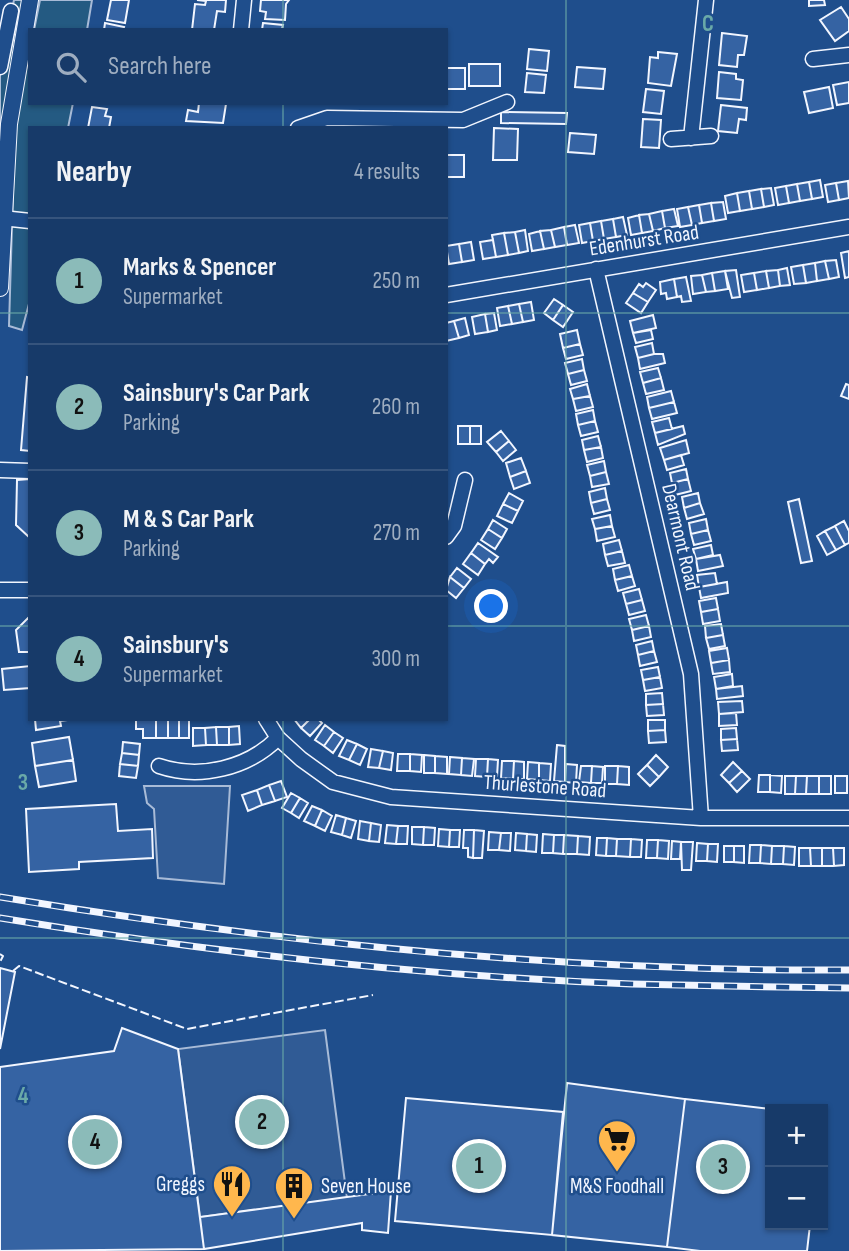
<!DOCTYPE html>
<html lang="en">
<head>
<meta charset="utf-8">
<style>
	:root { --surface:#173a69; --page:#20416f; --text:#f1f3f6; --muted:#9eadc0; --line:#36547d; --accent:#8bbbb9 }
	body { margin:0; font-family:"Sofia Sans Condensed",sans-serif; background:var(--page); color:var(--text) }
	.controls { position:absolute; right:21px; bottom:21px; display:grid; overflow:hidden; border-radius:0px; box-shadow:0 2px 5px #0004 }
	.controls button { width:63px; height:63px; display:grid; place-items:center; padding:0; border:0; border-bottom:2px solid var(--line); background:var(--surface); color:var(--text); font:35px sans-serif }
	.you { position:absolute; left:492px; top:607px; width:24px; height:24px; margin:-18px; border:5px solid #fff; border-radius:50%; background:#1a73e8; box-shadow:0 0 0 10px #1a73e833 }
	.badge { display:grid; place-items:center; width:46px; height:46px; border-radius:50%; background:var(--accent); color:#111; font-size:23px; font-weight:700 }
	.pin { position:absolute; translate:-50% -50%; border:4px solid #fff; box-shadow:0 2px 7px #0006 }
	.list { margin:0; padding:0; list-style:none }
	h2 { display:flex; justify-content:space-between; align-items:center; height:91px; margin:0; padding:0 28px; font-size:30px }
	h2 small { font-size:23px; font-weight:400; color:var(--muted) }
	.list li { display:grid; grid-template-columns:46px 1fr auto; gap:21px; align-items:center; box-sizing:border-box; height:126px; padding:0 28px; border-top:2px solid var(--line) }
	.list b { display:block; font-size:26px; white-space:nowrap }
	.list p { margin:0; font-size:23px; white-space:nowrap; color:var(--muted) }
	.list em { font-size:23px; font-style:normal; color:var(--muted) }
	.icon { flex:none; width:38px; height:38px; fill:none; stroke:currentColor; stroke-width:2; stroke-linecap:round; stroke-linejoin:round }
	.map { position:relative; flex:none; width:849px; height:1251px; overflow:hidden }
	.search { position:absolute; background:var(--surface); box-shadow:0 2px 5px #0004; left:28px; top:28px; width:420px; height:77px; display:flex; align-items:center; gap:18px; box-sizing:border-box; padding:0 24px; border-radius:0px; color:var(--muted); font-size:26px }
	.panel { position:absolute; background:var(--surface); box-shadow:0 2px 5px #0004; left:28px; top:126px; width:420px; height:595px; border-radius:0px }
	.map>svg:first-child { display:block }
	.green { fill:#245a82; stroke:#a8bbd7; stroke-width:2 }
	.parking { fill:#305b95; stroke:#a8bbd7; stroke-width:2 }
	.building { fill:#3563a3; stroke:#f2f6ff; stroke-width:2 }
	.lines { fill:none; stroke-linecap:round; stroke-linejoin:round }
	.minor-casing { stroke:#f2f6ff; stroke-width:17 }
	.tertiary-casing { stroke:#f2f6ff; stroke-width:18 }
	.minor { stroke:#1f4e8c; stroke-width:14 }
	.tertiary { stroke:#1f4e8c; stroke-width:16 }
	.rail-casing { stroke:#f2f6ff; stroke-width:7 }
	.rail { stroke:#1f4e8c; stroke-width:4.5; stroke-dasharray:13; stroke-linecap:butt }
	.fence { stroke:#f2f6ff; stroke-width:2; stroke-dasharray:9 3.5; stroke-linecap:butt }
	.grid { fill:none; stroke:#6aa9a8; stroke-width:2; stroke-opacity:0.55 }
	.labels { text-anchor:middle; stroke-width:5; stroke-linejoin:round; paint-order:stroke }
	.street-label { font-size:21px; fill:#f2f6ff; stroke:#1f4e8c }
	.poi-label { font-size:21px; fill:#f2f6ff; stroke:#1f4e8c; text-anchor:end }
	.grid-label { font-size:23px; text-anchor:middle; font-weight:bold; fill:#6aa9a8; stroke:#1f4e8c; stroke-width:5; stroke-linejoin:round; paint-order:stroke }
</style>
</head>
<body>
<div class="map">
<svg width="849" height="1251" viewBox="0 0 849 1251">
	<rect width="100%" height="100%" fill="#1f4e8c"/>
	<path class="green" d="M14,0H25L0,154V67Z
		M40,0H92L87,30H34Z
		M30,50V103H73L68,128H30V300L22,330L9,326L15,124Z"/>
	<path class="parking" d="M144,786H230L224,884L158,878L154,809L147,803Z
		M325,1030L347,1198L200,1217L178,1049Z"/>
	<path class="building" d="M111,0H129L125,23L107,20Z
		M197,0H226L225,12L217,11L214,30H192L195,4L205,5L206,1Z
		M261,0H289L286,4L285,20L265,19L266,12L260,11Z
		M809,0H824L825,5L809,6Z
		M841,7L849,19V31L835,41L820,20Z
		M105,23L124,27L123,30H104Z
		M263,23L283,25L282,30H262Z
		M722,33L747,36L744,55H738L737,67L719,65Z
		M529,49L549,51L547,71L527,69Z
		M658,52L677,54L671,86L648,83L650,57L658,58Z
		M469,64H500V86H469Z
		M577,67L605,69L603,89L575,87Z
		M446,68H465V89H446Z
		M719,72L736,74V79L743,80L741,100L717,98Z
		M527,73L546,75L544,93L525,92Z
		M849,82V103L837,105L833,85Z
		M829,87L833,108L809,113L804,92Z
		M646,89L664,91L661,114L643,112Z
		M199,103L226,104L223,123L186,121L188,110L198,112Z
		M721,105L747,108L746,120L739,119L737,133L718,131Z
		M92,107L107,109L105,116L111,117L109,128H88Z
		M501,112L567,113L566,124L501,123Z
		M643,119L661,120L659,148L641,147Z
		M494,128L518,129L517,160H493Z
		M570,133L596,135L594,154L568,152Z
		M446,155H464V177H446Z
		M820,180L823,197L812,199L809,182Z
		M848,181L849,198L839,200L836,183Z
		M809,182L812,199L800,201L797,184Z
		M836,183L839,200L828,202L825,185Z
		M797,184L800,201L789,203L786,186Z
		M786,186L789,203L778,205L775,188Z
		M771,188L774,205L764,207L761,189Z
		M761,189L764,207L752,209L749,191Z
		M749,191L752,209L740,211L737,193Z
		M737,193L740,211L728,213L725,196Z
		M723,202L726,219L714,221L711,203Z
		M711,203L714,221L702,223L699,205Z
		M699,205L702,223L692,225L688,207Z
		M688,207L692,225L680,227L677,209Z
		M674,209L678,226L665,228L662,211Z
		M662,211L665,228L653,231L649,214Z
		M649,214L653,231L642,233L639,215Z
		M639,215L642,233L631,235L628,218Z
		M623,217L627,235L616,237L613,219Z
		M613,219L616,237L604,239L601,221Z
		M601,221L604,239L593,241L590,223Z
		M590,223L593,241L582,243L579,225Z
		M575,225L579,243L567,245L564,227Z
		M564,227L567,245L555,247L551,230Z
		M525,230L528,251L519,253L515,232Z
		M551,230L555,247L544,249L540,231Z
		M540,231L544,249L532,251L529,234Z
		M515,232L519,253L508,255L504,233Z
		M504,233L508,255L496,257L492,235Z
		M493,240L496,257L483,259L480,242Z
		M471,242L474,260L462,262L459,244Z
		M459,244L462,262L449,264L446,246Z
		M849,251V277L845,278L841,253Z
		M836,260L839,277L829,279L825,261Z
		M825,261L829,279L817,281L815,263Z
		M815,263L817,281L806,283L803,265Z
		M803,265L806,283L794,284L791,267Z
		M787,268L790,285L780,286L778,270Z
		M736,270L740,297L732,298L725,271Z
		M778,270L780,286L769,288L766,271Z
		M725,271L728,289L715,291L712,273Z
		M766,271L769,288L757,290L754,273Z
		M712,273L715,291L706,292L702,275Z
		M754,273L757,290L744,292L741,275Z
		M702,275L706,292L693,294L691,276Z
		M686,277L691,301L682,302L681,296L677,297L674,279Z
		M674,279L677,297L667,299L666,293L661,294L660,282Z
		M646,283L656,290L648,302L633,293L639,284L643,287Z
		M633,293L648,302L641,313L626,303Z
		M554,299L563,305L553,320L544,313Z
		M531,302L534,320L523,322L519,304Z
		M519,304L523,322L512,324L508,306Z
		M563,305L573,312L563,327L553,320Z
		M508,306L512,324L500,326L497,308Z
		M494,313L497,330L488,332L485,314Z
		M485,314L488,332L475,334L472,317Z
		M653,315L656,328L633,333L630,321Z
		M465,318L469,335L459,338L454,321Z
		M454,321L459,338L446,341V323Z
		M577,330L580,344L563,348L560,334Z
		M651,330L653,339L636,343L633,333Z
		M652,343L654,354L638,358L635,347Z
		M580,344L583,355L566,359L563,348Z
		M654,354H663L665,363L640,369L638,358Z
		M582,359L584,370L568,374L565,363Z
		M658,368L661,378L643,383L640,372Z
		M584,370L587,381L571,385L568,374Z
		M27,377L30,378V451L21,450Z
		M661,378L664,390L646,394L643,383Z
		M587,384L590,396L573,399L570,389Z
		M846,384L849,385V399L841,396Z
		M671,391L674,402L649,408L647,397Z
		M590,396L593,407L576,411L573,399Z
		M674,402L677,413L652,419L649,408Z
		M593,410L595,421L578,425L576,414Z
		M669,418L672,429L655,433L652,422Z
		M595,421L598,432L581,436L578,425Z
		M458,426H470V444H458Z
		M470,426H481V444H470Z
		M683,426L685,434L658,445L655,433Z
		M501,431L509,441L496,452L487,442Z
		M598,436L601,447L584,450L582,440Z
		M686,440L689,453L664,460L660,448Z
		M509,441L516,450L503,461L496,452Z
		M601,447L603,458L587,462L584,450Z
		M681,455L684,465L667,470L664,460Z
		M521,458L526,471L510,477L506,463Z
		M604,461L606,472L590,476L587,465Z
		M686,469L688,479L672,483L670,473Z
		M526,471L530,483L514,489L510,477Z
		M606,472L609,484L592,487L590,476Z
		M30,479V538L16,525L17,480Z
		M688,479L691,491L675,495L672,483Z
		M605,488L607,499L591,503L589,492Z
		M509,493L523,501L518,511L503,504Z
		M698,493L700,503L684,508L682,497Z
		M607,499L610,510L594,514L591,503Z
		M799,499L812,561L801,563L788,502Z
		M700,503L704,514L687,519L684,508Z
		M503,504L518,511L512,523L497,516Z
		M610,515L612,526L595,529L592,519Z
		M706,519L708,530L691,534L689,523Z
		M493,520L507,529L502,538L488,529Z
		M844,521L849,531V543L845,545L835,526Z
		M612,526L615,537L597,541L595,529Z
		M835,526L845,545L836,550L825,531Z
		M488,529L502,538L495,549L481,540Z
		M708,530L711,541L694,545L691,534Z
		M825,531L836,550L827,555L817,536Z
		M619,540L622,551L605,555L603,544Z
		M478,543L498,557L493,563L489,559L485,564L471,553Z
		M711,545L713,555L696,559L693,549Z
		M622,551L625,563L608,566L605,555Z
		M471,553L485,564L478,575L463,564Z
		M720,555L723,566L698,571L696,559Z
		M629,565L632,576L615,580L613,569Z
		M457,568L471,579L464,588L450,577Z
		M715,573L717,584L699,587L697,575Z
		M632,576L635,586L618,591L615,580Z
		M450,577L464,588L456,598L446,590Z
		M727,582L728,593L701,598L699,587Z
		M639,589L642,600L626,604L623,593Z
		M716,598L718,609L701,612L699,601Z
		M642,600L645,611L629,615L626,604Z
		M718,609L720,621L703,624L701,612Z
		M646,615L649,626L632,630L629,619Z
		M29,617L30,652H19L16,630Z
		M721,624L723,635L706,638L705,626Z
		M649,626L651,637L634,641L632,630Z
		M723,635L725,646L709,649L706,638Z
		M652,641L654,651L638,655L636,645Z
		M727,648L729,660L711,663L709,651Z
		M654,651L657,662L640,666L638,655Z
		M729,660L730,672L713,674L711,663Z
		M30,666V688L4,690L2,669Z
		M658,667L660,677L643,680L641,670Z
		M732,674L733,686L716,689L714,677Z
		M660,677L662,688L645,691L643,680Z
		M742,686L743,696L717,699L716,689Z
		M662,693L663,704L646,705V694Z
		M742,701L743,712L719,714L718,702Z
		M663,704L664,715L647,716L646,705Z
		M736,713L737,725L719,726V714Z
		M35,719H75L60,721L61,726L36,730Z
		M294,719H310L301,728Z
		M310,719H318L322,723L310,736L301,728Z
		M136,720H156V738H143V729H136Z
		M156,720H168V738H156Z
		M168,720H179V738H168Z
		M179,720H189V738H179Z
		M648,720H665V730L648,731Z
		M325,725L334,732L324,746L315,740Z
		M239,726L240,744L229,745V727Z
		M216,727L217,745H206L205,728Z
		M216,727H229V745H217Z
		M193,728H205L206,745L193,746Z
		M736,728L737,739L721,740V729Z
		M665,730L666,742L649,743L648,731Z
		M334,732L343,738L333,753L324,746Z
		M69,737L73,760L35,766L32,743Z
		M737,739L738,750L722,751L721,740Z
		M347,740L357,744L349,760L339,756Z
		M123,742L140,744L139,755L122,753Z
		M357,744L367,749L360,765L349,760Z
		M557,745L565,746V782L554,781Z
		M371,749L383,751L379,768L368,767Z
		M383,751L393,753L391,770L379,768Z
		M122,753L139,755L138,766L120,764Z
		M398,754H410V771H397Z
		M410,754L422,755L421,772L410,771Z
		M424,755L435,756V773H424Z
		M656,755L668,767L659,777L647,765Z
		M435,756L447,757V774L435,773Z
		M450,757L462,758L461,775L449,774Z
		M462,758L474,759L472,776L461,775Z
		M476,759H488L487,777L475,776Z
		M488,759L498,760L497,777H487Z
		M73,760L76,781L39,787L35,766Z
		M502,761H514L513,779L501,778Z
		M514,761L524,762V779H513Z
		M528,762L539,763V780L527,779Z
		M733,762L742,771L729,783L721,775Z
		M539,763L551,764L550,781L539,780Z
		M120,764L138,766L136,778L119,776Z
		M566,764L577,765L576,783L565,782Z
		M647,765L659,777L650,786L638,774Z
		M581,766H592L591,783L579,782Z
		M592,766L603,767L602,783H591Z
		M605,766H618L617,784H605Z
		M618,766L629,767V785L617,784Z
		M742,771L750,779L737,792L729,783Z
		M759,775H770V792H758Z
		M770,775L782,776L781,793L770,792Z
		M785,776H796L795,794H785Z
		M796,776H807L806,794H795Z
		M807,776H819V794H806Z
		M819,776H831V794H819Z
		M835,776H847V793H835Z
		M281,781L287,797L275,801L269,785Z
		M269,785L275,801L262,805L257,790Z
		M257,790L262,805L248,811L242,795Z
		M291,793L300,798L291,813L282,808Z
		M300,798L308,803L299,818L291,813Z
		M116,804L118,831L152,829L153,858L79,862V869L29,872L26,809Z
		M312,806L322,810L315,826L304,821Z
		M322,810L332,816L325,831L315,826Z
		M336,815L346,818L342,835L331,832Z
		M346,818L356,821L351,838L342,835Z
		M360,821L371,823L369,841L358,839Z
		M371,823L381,825L379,842L369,841Z
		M387,825L398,826L396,844L385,843Z
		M398,826H408L407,844H396Z
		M412,827H424L423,845L412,844Z
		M424,827L435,828L434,845H423Z
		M439,829L450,830L449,847L438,846Z
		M450,830H460L459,847H449Z
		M464,830H474L473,858L468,857V848H463Z
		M474,830L484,831L482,858H473Z
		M489,832L501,833L499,850H488Z
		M501,833H511L510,851L499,850Z
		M516,833L527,834L526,851L515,850Z
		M527,834L537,835L536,852L526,851Z
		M543,834L554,835L553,853H542Z
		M554,835H564L563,854L553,853Z
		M564,835L578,836L577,854H563Z
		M578,836L590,837L589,855L577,854Z
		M597,838H607L606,856L596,855Z
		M607,838L617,839L616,856H606Z
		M617,839H631L630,857L616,856Z
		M631,839L642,840L641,857H630Z
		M647,840H658L657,858H646Z
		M658,840L669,841L668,859L657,858Z
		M672,841L681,842L680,859H671Z
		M681,842H693L691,870H682Z
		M697,843L708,844L707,861H696Z
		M708,844H718L717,862L707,861Z
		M750,845H761L760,863H749Z
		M761,845L772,846L771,864L760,863Z
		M724,846H734V862H724Z
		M734,846H744V863L734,862Z
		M772,846H784L783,864H771Z
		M784,846L795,847L794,865L783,864Z
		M799,848H810L811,866H799Z
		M810,848H822V866H811Z
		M822,848H833L834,866H822Z
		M833,848H844V865L834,866Z
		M0,968L15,972L0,1049Z
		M122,1028L178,1049L204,1249L0,1251V1067L114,1051Z
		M567,1083L685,1099L667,1247L552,1235Z
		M406,1098L563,1112L552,1235L395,1221Z
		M685,1099L770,1109V1225H810L807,1251H700L667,1247Z
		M391,1191L388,1233L362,1230V1223L204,1249L200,1217Z"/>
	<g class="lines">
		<g class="minor-casing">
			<path id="minor" d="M241,30L244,0
				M813,59L849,55
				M0,67L11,11
				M298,128L327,118L463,120L507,102
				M691,138L706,0
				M671,139L711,136
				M2,218L30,221
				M596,269L691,674L701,818
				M446,295L849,227
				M0,470L30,471
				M446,537L454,526L465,480
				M0,590H30
				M266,719L278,738L301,759L333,782L391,797L701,818H849
				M159,766C200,780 248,768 278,738"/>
		</g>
		<g class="tertiary-casing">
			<path id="tertiary" d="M0,288L9,124L30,0"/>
		</g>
		<use href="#minor" class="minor"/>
		<use href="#tertiary" class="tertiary"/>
		<g class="rail-casing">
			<path id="rail" d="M0,897C280,943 564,972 849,970
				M0,918C208,952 421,976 632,984C704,986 777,987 849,988"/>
		</g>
		<use href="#rail" class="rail"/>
		<path class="fence" d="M0,954L3,956L0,962
			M13,971L19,966L187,1029L373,995"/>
	</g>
	<path class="grid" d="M283,0V30M566,0V1251M283,103V128M0,313H30M446,313H849M0,626H30M446,626H849M283,719V1251M0,938H849"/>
	<defs>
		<g id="supermarket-pin" transform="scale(2.0125)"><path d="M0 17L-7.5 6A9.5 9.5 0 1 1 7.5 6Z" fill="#ffb74d" stroke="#1f4e8c"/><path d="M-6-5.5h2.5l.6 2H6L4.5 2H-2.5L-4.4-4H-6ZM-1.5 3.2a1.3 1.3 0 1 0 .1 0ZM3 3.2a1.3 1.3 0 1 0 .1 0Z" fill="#111"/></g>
		<g id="restaurant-pin" transform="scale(2.0125)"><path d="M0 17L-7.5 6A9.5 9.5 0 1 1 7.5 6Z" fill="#ffb74d" stroke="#1f4e8c"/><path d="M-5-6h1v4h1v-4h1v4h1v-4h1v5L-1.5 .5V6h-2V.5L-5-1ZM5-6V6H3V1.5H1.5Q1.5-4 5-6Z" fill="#111"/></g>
		<g id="building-pin" transform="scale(2.0125)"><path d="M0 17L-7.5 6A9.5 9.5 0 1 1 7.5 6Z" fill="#ffb74d" stroke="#1f4e8c"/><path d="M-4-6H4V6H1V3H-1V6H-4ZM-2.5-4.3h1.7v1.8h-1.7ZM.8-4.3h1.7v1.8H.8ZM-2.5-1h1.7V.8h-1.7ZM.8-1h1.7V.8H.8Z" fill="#111"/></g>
	</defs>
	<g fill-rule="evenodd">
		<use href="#supermarket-pin" x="617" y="1139"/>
		<use href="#restaurant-pin" x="232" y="1184"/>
		<use href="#building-pin" x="294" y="1186"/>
	</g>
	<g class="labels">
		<g class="street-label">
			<text transform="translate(644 240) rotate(-9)" y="7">Edenhurst Road</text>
			<text transform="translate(681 537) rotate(77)" y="7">Dearmont Road</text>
			<text transform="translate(545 786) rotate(4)" y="7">Thurlestone Road</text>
		</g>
		<g class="poi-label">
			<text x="205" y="1191">Greggs</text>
			<text x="321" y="1193" text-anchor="start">Seven House</text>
			<text x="617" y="1193" text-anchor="middle">M&amp;S Foodhall</text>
		</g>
	</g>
	<g class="grid-label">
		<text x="708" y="31">C</text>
		<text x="23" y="790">3</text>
		<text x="23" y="1103">4</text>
	</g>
</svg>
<div class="controls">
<button>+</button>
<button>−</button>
</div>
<div class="you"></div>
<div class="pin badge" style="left:479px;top:1166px">1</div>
<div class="pin badge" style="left:262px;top:1122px">2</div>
<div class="pin badge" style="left:723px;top:1167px">3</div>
<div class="pin badge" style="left:95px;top:1142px">4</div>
<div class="search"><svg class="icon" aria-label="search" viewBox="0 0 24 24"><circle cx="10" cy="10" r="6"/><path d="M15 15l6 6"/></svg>Search here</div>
<section class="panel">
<h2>Nearby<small>4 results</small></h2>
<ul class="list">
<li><span class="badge">1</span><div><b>Marks &amp; Spencer</b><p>Supermarket</p></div><em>250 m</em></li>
<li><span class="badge">2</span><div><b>Sainsbury's Car Park</b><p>Parking</p></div><em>260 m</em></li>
<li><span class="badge">3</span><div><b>M &amp; S Car Park</b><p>Parking</p></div><em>270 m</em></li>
<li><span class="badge">4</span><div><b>Sainsbury's</b><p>Supermarket</p></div><em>300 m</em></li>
</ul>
</section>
</div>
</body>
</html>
